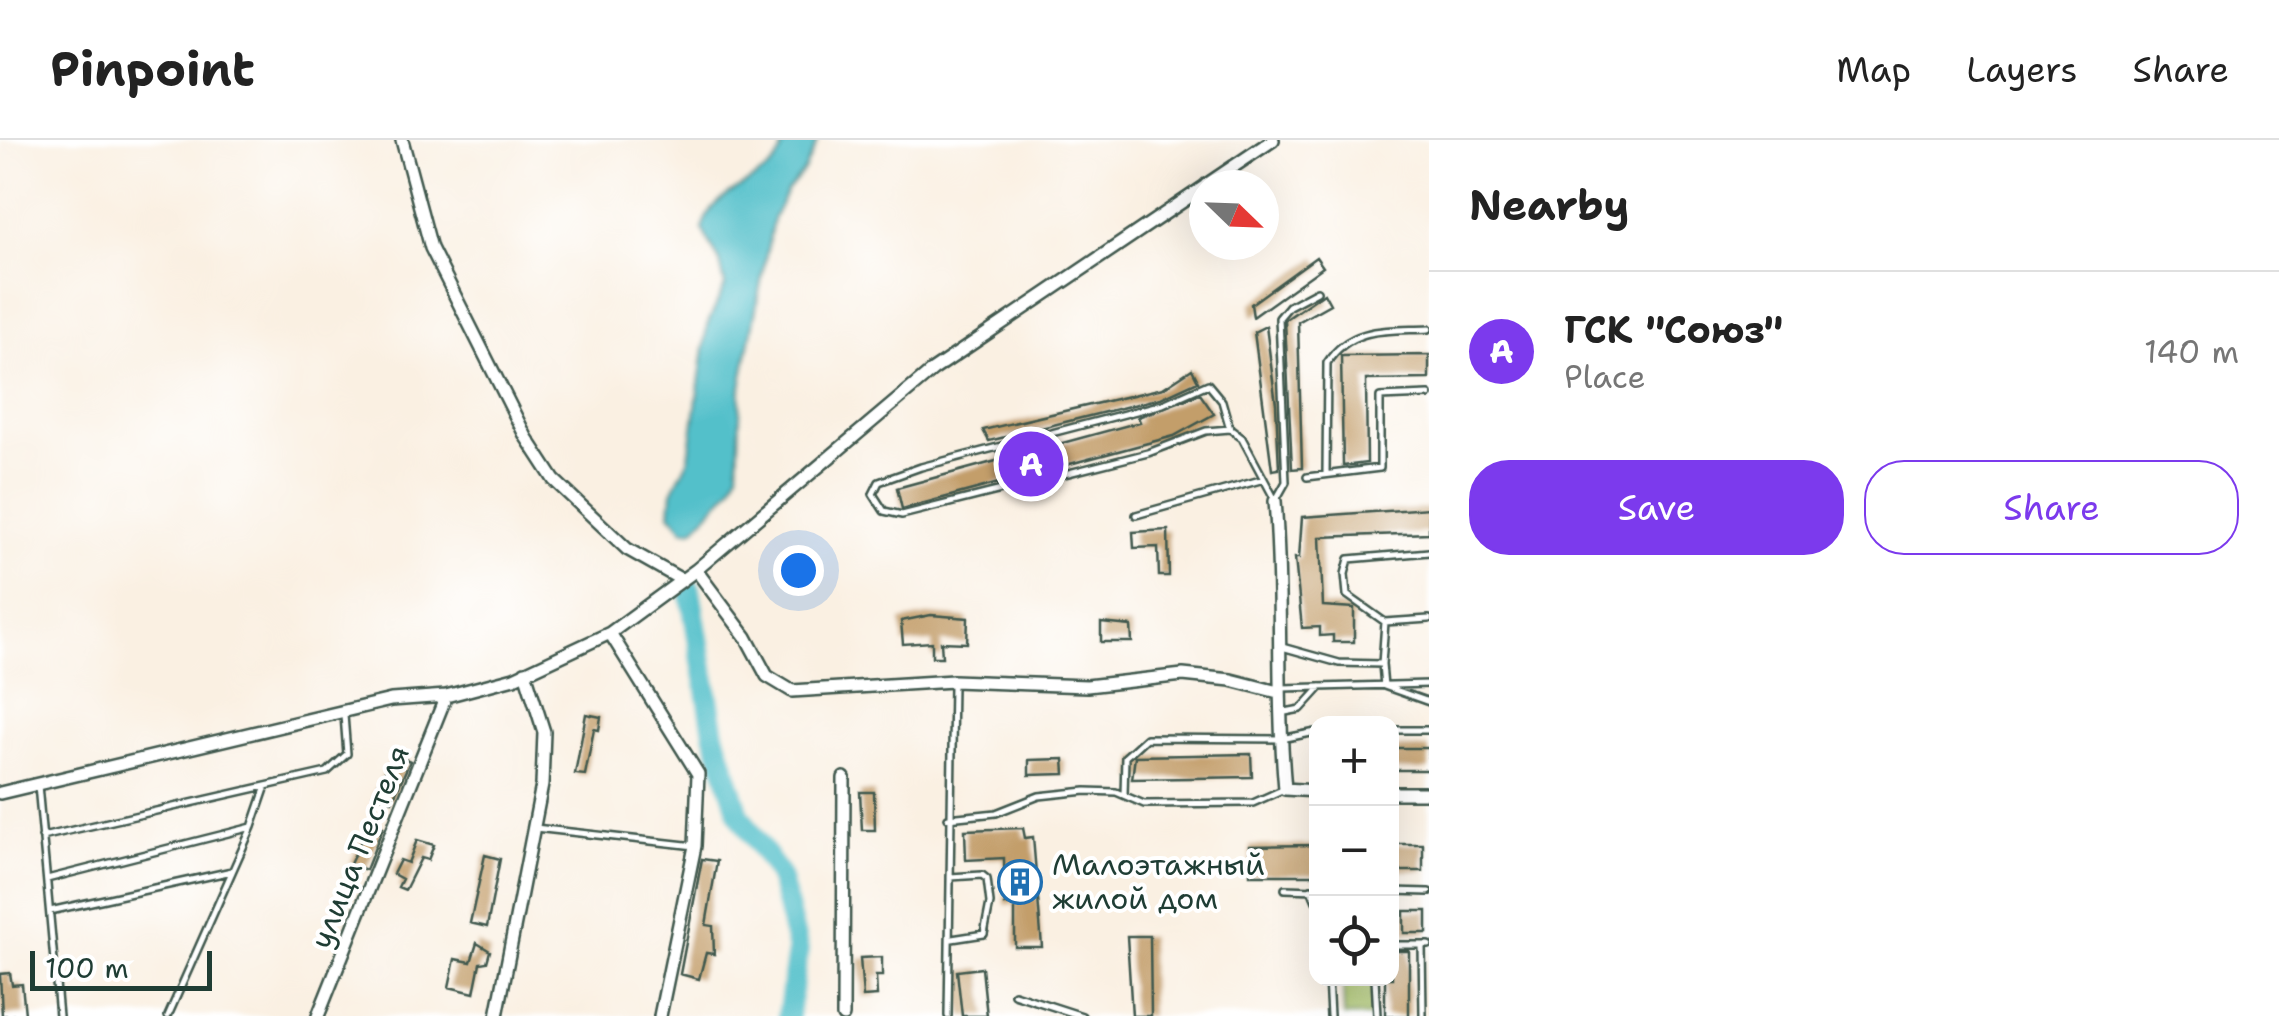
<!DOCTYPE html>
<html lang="en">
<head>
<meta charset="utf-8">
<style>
	:root { --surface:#fff; --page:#f6f6f6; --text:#222; --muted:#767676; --line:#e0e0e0; --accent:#7c3aed }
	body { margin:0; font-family:"Shantell Sans",sans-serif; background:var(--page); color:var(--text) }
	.controls { position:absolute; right:30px; bottom:30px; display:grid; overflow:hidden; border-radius:20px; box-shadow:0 10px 40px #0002 }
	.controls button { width:90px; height:90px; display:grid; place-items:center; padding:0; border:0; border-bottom:2px solid var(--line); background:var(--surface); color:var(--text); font:50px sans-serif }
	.compass { position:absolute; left:1189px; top:30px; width:90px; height:90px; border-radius:50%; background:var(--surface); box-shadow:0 10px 40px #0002; rotate:113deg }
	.scale { position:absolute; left:30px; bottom:25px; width:182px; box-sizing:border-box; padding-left:10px; border:5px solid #1f3d34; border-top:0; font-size:28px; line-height:35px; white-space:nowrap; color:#1f3d34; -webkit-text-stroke:8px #fff; paint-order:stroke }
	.you { position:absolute; left:798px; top:430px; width:35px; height:35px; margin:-25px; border:8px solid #fff; border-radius:50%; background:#1a73e8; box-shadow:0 0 0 15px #1a73e833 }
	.badge { display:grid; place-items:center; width:65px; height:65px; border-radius:50%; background:var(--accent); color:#fff; font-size:32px; font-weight:700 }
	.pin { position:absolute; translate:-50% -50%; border:5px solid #fff; box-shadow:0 2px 10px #0006 }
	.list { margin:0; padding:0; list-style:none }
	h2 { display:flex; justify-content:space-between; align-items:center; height:130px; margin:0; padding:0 40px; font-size:42px }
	h2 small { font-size:32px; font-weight:400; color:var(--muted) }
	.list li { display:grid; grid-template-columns:65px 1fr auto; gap:30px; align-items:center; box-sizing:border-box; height:160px; padding:0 40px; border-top:2px solid var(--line) }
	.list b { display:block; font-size:38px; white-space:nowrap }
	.list p { margin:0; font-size:32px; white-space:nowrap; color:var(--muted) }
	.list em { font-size:32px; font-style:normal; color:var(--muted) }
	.actions { display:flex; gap:20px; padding:30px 40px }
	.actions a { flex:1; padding:22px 0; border:2px solid var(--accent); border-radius:40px; text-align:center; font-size:35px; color:var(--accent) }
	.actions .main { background:var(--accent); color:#fff }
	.icon { flex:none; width:55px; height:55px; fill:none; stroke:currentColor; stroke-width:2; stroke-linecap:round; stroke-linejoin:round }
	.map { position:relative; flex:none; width:1429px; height:876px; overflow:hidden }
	header { display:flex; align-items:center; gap:60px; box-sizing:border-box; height:140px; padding:0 50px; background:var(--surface); border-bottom:2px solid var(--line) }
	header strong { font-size:48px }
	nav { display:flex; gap:55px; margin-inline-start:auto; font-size:35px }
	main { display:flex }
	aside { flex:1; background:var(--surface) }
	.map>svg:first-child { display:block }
	.green { fill:#a8c369; stroke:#64804e; stroke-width:2.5 }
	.water { fill:#52c0ca; stroke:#387e7f; stroke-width:2.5 }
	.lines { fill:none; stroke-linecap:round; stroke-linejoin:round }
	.river { stroke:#52c0ca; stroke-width:22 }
	.building { fill:#c39e6b }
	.lane-casing { stroke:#40584e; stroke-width:10 }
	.street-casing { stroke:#40584e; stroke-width:16 }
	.lane { stroke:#fff; stroke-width:5 }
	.street { stroke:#fff; stroke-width:11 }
	.labels { text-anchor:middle; stroke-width:8; stroke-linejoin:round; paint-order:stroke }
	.street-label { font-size:30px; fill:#1f3d34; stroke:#fff }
	.poi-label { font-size:30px; fill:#1f3d34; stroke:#fff; text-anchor:start }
</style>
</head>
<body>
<header>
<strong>Pinpoint</strong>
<nav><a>Map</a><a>Layers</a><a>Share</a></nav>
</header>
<main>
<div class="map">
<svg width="1429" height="876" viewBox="0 0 1429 876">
	<rect width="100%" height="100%" fill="#fff"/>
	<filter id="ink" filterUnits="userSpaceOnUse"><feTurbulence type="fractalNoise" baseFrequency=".01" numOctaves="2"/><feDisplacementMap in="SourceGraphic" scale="20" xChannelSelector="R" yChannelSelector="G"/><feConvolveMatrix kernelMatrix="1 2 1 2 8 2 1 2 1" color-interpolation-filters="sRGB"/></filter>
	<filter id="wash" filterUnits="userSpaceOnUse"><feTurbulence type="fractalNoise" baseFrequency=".0048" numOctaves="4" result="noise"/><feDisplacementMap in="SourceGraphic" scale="40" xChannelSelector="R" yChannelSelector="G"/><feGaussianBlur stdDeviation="2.25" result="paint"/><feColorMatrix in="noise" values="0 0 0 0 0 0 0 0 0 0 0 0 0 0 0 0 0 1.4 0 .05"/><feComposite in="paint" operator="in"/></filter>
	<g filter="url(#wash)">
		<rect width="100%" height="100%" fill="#faf0e2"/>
		<path class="green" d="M1343,839H1373V876H1344Z"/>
		<path class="water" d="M783,0H818L804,31L787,51L773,79L741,247L738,333L731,348L694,389L684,390L670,373L672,352L689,318L707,185L725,146L720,122L702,89C714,41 783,44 783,0Z"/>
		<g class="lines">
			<path class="river" d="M690,450L714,593L739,674L779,735L798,810L788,876"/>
		</g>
		<g id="blocks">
			<path class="building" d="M1316,117L1323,127L1253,177L1251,164Z
				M1324,153L1330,164L1298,182L1302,328L1292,329L1285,180Z
				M1266,186L1276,264L1279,329L1272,330L1254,192Z
				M1429,215V239L1366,240L1367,323L1343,326L1341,216Z
				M1192,229L1198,241L1161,258L989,301L983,290L1163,248Z
				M1200,254L1214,274L1174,296L902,369L897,348L1140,282L1138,277Z
				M1429,368V393L1320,397L1323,466L1354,468V502H1333V495L1320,496V487L1302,488L1295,418H1299L1302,377Z
				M1168,390L1169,436H1159L1158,407L1134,408L1133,392Z
				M931,475L968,478L967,503L941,502L942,517H932V502L903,504L901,481Z
				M1101,483L1131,486L1132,502H1101Z
				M586,574L601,577L599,590L594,589L585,635L575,634Z
				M1392,608H1429V630H1392Z
				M394,614L410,621L392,661L373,654Z
				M1251,614L1252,637L1132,639L1135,616Z
				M1064,619L1065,634L1029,635V620Z
				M860,652H874L875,690H862Z
				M370,682L383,687L366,730L350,724Z
				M1023,688L1025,698L1033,697L1042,807H1015V764L1005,765L1004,718L966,720L965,690Z
				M417,700L434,705L428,720L421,718L405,750L398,747L402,739L393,734L400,720L408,723Z
				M1392,704H1423V731H1392Z
				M1316,705V735H1250V706Z
				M485,715L500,719L487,787L470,783Z
				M702,719L717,721L706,785L713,786L714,814L706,813L699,839L680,834Z
				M1404,771H1427V793H1404Z
				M1127,796H1150L1151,876H1132Z
				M477,803L490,811L487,822L480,823L474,853L449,847L455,819L471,822Z
				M1392,811H1409V876H1385V838H1392Z
				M882,817V836H876L877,856L863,857L860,818Z
				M982,828L987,876H962L957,831Z
				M10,833L12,845L22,844L25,874L2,876L0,834Z"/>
		</g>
	</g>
	<g filter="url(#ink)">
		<use href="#blocks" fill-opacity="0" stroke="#40584e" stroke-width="2.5"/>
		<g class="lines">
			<g class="lane-casing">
				<path id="lane" d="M1230,289L1222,261L1208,244L1163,264L921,327L879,342L873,354L884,371L902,375L1148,313L1206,291L1230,289L1242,298L1274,358
					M1326,334L1327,223C1351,185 1389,191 1429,189
					M1307,337L1380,328V257L1429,255
					M1277,358L1286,342L1279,178L1289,166L1317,151
					M1136,375L1264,339
					M1385,482L1347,455L1345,434L1349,419L1429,412
					M1282,507L1339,523L1382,524L1385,482L1429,479
					M1382,524L1384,546L1429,562
					M1282,548L1429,544
					M1280,573L1301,569L1321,547
					M1392,590H1429
					M38,645L59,876
					M1124,655L1125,617L1146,598L1281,599L1316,592
					M948,678L996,673L1039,656L1086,651L1116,652L1144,664L1253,663L1282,650
					M535,688L695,706
					M42,697L327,632L347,614L344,575
					M950,737L982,735L987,739L990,763L984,794L952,799
					M47,739L252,687
					M1285,749L1316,750
					M1311,749L1316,761
					M1392,751L1429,752
					M50,771L232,731
					M1392,805H1429
					M1422,805L1423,876
					M1328,838L1330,876
					M1375,838L1377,876
					M1014,854L1082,876
					M168,876L252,687L266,646
					M948,876L953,544"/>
			</g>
			<g class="street-casing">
				<path id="street" d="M402,0L431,108L526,297L554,340L627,409L682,440
					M1206,45L1273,0
					M1275,361C1283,457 1276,552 1285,649L1316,651
					M696,430L746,497L767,536L792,551L953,541L1087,546L1183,535L1231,540L1278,552
					M610,493L698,634L695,706L660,876
					M0,653L391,560L446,556L514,538L610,493L696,430L933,230L1204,47
					M1392,653H1429
					M318,876L446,556
					M497,876L542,645L544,592L525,532
					M843,876L844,638"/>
			</g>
			<use href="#lane" class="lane"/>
			<use href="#street" class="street"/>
		</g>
	</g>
	<defs>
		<g id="building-ring" transform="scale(2.25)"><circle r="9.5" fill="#fff" stroke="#1f6fb2" stroke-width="1.5"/><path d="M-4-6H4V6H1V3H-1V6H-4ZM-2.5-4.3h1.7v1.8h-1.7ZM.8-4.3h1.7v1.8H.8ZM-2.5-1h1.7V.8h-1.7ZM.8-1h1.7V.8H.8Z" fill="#1f6fb2"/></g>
	</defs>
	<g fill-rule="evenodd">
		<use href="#building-ring" x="1020" y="742"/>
	</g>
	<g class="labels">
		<g class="street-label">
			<text transform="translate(360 707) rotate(-68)" y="10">улица Пестеля</text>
		</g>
		<g class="poi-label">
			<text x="1052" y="735">Малоэтажный<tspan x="1052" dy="34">жилой дом</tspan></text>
		</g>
	</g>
</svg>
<div class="controls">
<button>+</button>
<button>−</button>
<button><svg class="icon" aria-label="locate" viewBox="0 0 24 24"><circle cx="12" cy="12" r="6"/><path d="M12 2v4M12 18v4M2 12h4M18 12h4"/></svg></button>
</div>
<svg class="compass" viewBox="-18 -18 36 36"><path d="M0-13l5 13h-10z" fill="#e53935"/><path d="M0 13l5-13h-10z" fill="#767676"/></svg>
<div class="scale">100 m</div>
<div class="you"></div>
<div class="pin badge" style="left:1031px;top:324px">A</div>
</div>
<aside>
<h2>Nearby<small></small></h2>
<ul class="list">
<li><span class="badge">A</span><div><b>ГСК &quot;Союз&quot;</b><p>Place</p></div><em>140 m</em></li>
</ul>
<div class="actions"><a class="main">Save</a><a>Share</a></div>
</aside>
</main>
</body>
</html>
